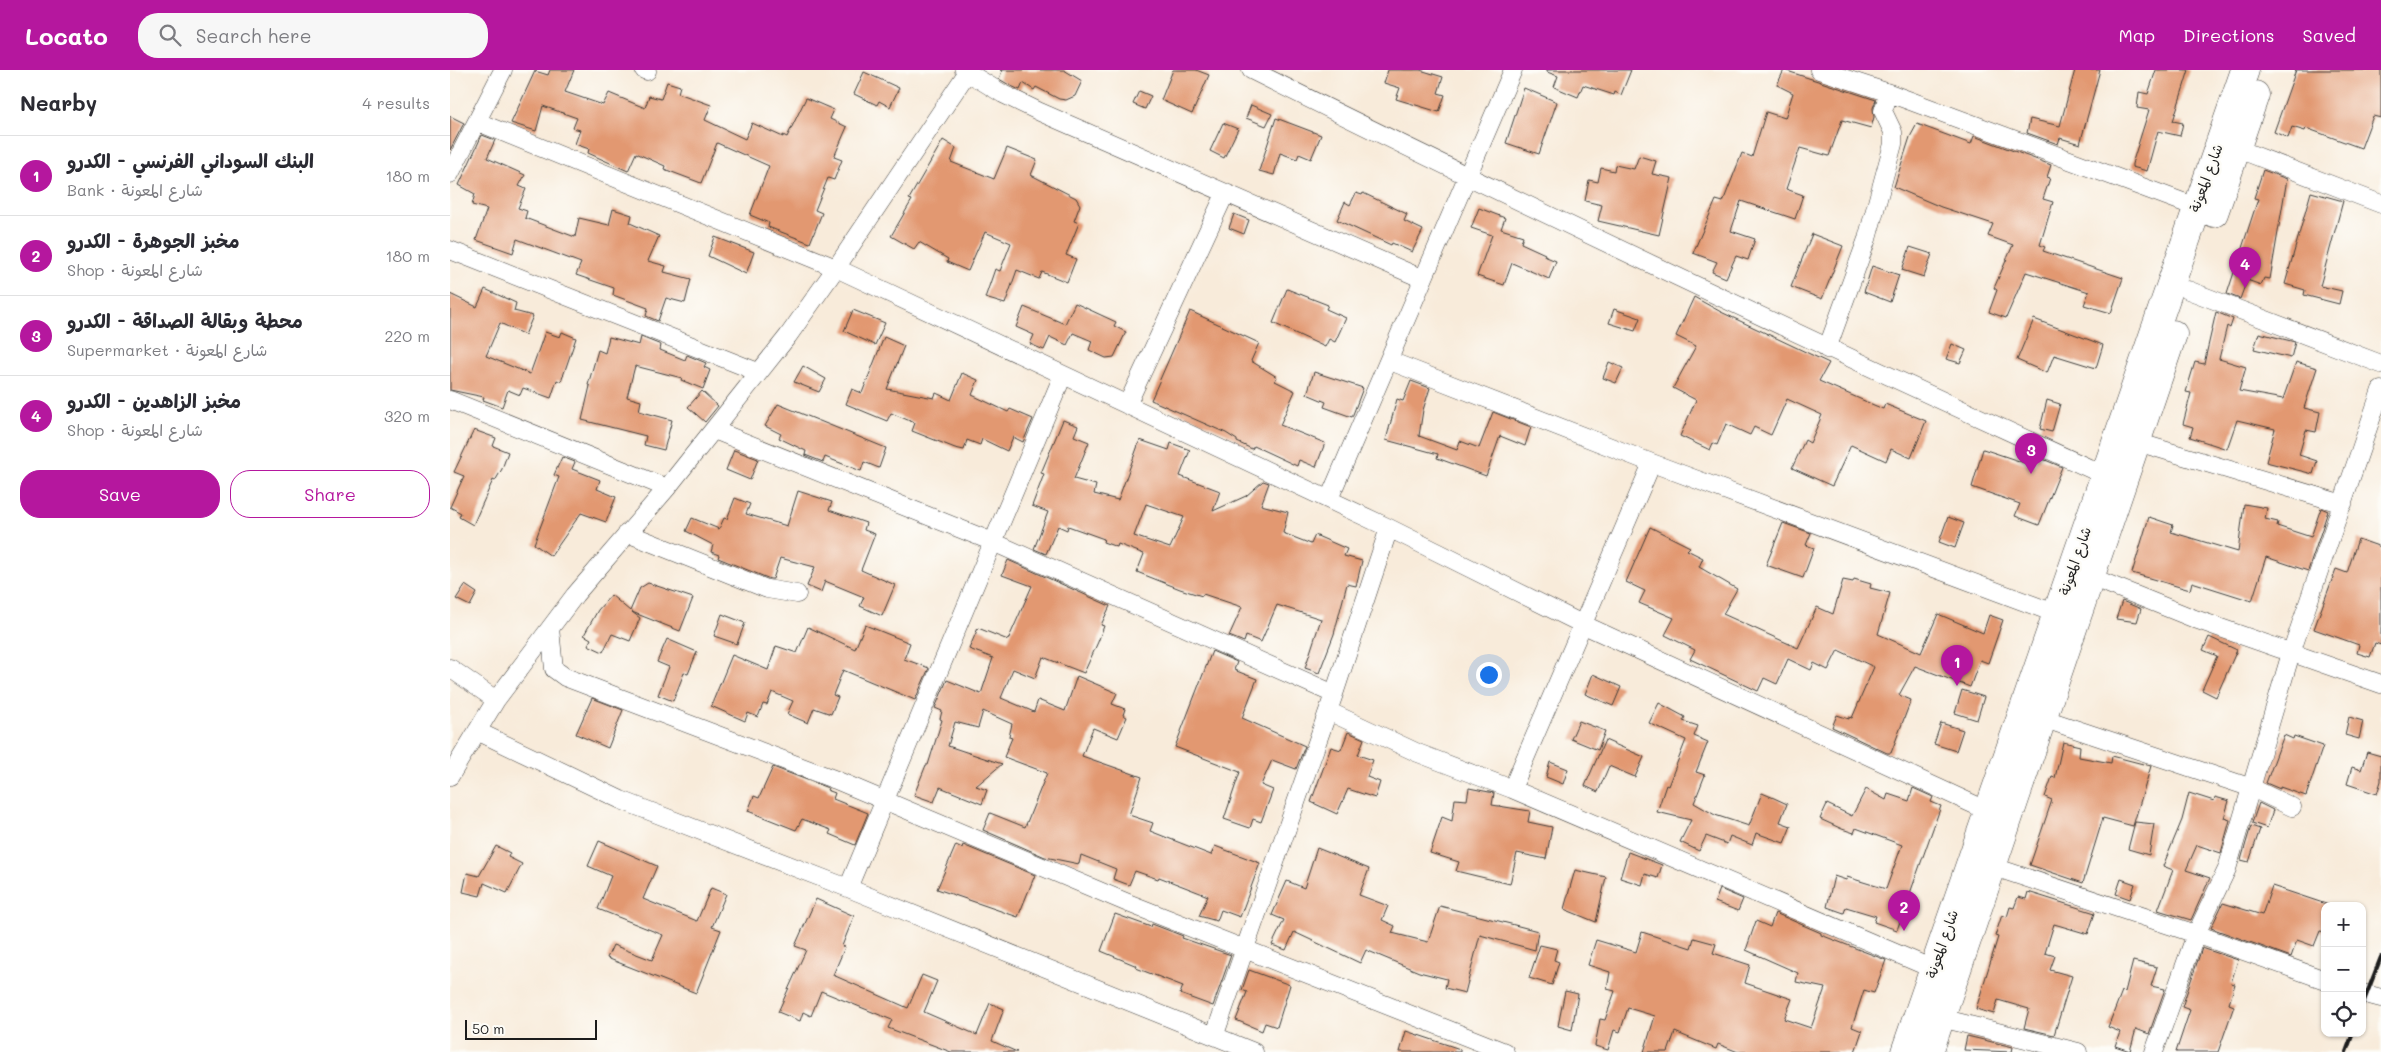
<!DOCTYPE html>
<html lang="en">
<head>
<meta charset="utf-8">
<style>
	:root { --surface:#fff; --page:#f7f7f7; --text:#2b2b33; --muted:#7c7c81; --line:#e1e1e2; --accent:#b5179e }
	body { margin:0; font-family:Mali,"Playpen Sans Arabic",sans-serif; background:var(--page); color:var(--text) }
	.controls { position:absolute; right:15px; bottom:15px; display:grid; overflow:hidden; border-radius:10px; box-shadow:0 1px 4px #0004 }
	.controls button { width:45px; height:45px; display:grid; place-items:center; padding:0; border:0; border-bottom:1px solid var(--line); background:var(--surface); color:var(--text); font:25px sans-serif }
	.scale { position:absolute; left:15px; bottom:12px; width:132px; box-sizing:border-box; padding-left:5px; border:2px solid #1c1c1c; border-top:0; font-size:14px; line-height:18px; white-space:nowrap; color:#1c1c1c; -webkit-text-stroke:4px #fdfcf7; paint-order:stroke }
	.you { position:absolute; left:1038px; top:604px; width:18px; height:18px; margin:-12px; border:4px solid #fff; border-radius:50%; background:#1a73e8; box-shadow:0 0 0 8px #1a73e833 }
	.badge { display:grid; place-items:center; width:32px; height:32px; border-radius:50%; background:var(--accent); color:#fff; font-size:16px; font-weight:700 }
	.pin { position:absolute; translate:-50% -41px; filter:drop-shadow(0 1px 2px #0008) }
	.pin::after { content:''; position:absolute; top:26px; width:18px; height:15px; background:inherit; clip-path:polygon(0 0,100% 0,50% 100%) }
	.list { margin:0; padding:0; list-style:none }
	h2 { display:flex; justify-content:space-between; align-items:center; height:65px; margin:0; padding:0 20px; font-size:21px }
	h2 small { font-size:16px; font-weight:400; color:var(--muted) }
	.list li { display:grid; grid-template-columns:32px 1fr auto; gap:15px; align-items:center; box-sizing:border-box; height:80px; padding:0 20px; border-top:1px solid var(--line) }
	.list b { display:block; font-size:19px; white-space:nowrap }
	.list p { margin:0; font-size:16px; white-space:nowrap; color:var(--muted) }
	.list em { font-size:16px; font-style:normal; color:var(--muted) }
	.actions { display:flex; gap:10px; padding:15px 20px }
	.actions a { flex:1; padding:11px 0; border:1px solid var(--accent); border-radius:20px; text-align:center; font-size:18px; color:var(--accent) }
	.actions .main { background:var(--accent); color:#fff }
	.icon { flex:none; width:28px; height:28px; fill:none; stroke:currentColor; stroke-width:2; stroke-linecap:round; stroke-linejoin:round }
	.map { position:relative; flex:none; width:1931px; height:982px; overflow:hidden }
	header { display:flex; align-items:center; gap:30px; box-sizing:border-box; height:70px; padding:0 25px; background:var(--accent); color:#fff }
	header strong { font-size:24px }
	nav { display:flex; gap:28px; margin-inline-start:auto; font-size:18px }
	.search { width:350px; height:45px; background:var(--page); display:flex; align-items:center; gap:12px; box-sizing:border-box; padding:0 18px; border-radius:20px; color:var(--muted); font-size:19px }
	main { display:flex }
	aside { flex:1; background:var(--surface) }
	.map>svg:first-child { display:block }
	.building { fill:#e29871; fill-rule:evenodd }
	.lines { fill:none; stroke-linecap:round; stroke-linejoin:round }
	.street-casing { stroke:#3d3b38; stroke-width:19 }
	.highway-casing { stroke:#3d3b38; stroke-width:29 }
	.street { stroke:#fff; stroke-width:18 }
	.highway { stroke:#fff; stroke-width:28 }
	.rail { stroke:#1c1c1c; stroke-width:4 }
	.labels { text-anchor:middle; stroke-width:5; stroke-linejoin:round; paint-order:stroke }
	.street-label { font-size:14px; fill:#1c1c1c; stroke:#fdfcf7 }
</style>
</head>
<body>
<header>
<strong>Locato</strong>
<div class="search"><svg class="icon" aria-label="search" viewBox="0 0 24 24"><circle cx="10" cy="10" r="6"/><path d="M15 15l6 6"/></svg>Search here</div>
<nav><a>Map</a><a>Directions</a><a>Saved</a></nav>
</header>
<main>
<aside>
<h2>Nearby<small>4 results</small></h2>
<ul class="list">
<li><span class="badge">1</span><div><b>البنك السوداني الفرنسي - الكدرو</b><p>Bank · شارع المعونة</p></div><em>180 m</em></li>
<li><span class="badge">2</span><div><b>مخبز الجوهرة - الكدرو</b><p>Shop · شارع المعونة</p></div><em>180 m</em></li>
<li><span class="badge">3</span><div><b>محطة وبقالة الصداقة - الكدرو</b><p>Supermarket · شارع المعونة</p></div><em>220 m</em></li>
<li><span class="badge">4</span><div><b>مخبز الزاهدين - الكدرو</b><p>Shop · شارع المعونة</p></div><em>320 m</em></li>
</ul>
<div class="actions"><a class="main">Save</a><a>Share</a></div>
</aside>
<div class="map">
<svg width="1931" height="982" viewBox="0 0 1931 982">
	<rect width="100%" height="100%" fill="#fdfcf7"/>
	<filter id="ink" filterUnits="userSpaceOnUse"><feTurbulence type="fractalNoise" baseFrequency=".02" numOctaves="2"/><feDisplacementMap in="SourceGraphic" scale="10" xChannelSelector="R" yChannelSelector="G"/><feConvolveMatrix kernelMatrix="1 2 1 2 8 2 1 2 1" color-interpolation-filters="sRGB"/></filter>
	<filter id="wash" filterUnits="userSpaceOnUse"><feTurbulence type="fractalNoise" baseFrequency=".0096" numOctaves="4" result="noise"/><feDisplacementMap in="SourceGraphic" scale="20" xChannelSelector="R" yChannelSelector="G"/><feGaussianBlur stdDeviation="1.12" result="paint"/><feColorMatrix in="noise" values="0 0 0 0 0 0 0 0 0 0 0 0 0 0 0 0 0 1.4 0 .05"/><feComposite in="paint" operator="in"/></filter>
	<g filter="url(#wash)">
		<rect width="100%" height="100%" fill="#f8ebda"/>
		<g id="blocks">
			<path class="building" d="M100,0H124L115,22L153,35L159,23L195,38L199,26L211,29L217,12L230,16L228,23L261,35L255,50L295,69L302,53L333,67V65L337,67L356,28L384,40L380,49L397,57L384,87L392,90L384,110L378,108L365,140L372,143L360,173L318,157L319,153L300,145L319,96L267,73L251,113L214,99L215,96L186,83L178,101L138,83L139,79L125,74L130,60L123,58L127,48L93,36L86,61L61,53L85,1L98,5Z
				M550,0H614L632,11L625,26L616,30L609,29L586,17L584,20L573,13L570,20L561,16L549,9L552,1Z
				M723,0H746L759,5L742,44L711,30Z
				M938,0H970L993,7L988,23L995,25L989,42L946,29L950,18L934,13Z
				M1097,0H1181L1171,25L1165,22L1164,25L1133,15L1128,27L1104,17L1108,6L1097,2Z
				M1334,0L1426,30L1423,38L1424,47L1421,58L1392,50L1379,86L1350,78L1336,119L1353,125L1345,149L1291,131L1281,161L1305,169L1298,190L1286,186L1276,208L1262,202L1267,192L1243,183L1266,130L1273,132L1292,83L1302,87L1316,42L1335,48L1343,23L1327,15Z
				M1625,0H1650L1630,74L1610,68L1608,74L1577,63L1580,49L1610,56Z
				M1706,0H1739L1723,51L1733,53L1730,66L1708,61L1697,101L1682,97V94L1699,40L1687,38L1689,22L1698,24Z
				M1846,0H1931V48L1923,46L1911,78L1856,58L1855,61L1842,57L1838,68L1824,62Z
				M414,2L449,18L440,37L429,31L427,35L404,24Z
				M1074,18L1107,32L1089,84L1056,73Z
				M689,21L701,26L695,39L683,34Z
				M801,35L822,44L816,56L796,48Z
				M0,46L14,53L0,80Z
				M826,48L871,65L861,89L849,84L847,89L830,83L824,105L809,101Z
				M773,53L788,59L774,88L760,81Z
				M1467,54L1521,74L1524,66L1601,95L1597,107L1600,108L1593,129L1603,132L1590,175L1595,177L1593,181L1673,208L1661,243L1634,235L1639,222L1576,202L1556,248L1539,242L1547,220L1544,218L1563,175L1538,166L1543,154L1491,137L1444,117L1460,67Z
				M32,65L45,70L37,88L75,105L69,116L76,119L68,138L77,141L75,148L125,167L129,148L159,155L163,139L182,145L180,153L209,166L198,191L216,196L214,202L241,209L235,233L216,228L208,251L196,246L198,238L163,225L164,218L126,205L131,193L67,169L63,183L26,170L37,139L22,135L25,124L9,115Z
				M493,70L506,78L501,92L544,109L557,78L587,90L581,105L626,128L630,135L624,151L629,153L616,185L626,189L617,212L592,202L589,209L567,200L555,234L535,228L545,199L550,201L561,173L535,162L518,201L497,192L498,189L469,172L464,179L441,166L462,130L459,129Z
				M1189,86L1206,91L1202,104L1222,108L1209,165L1148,151L1152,135L1135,131L1139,110L1148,112L1151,98L1164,101L1165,95L1184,99Z
				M1813,100L1837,109L1820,209L1814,208L1811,215L1797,210L1790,229L1777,224L1808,129L1804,128Z
				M1861,122L1893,131L1870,216L1892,221L1889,234L1854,225L1855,220L1835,214Z
				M906,123L912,125L913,123L957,144L954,151L973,160L962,182L942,173L941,175L887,150L895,132L900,135Z
				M1029,138L1055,148L1051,159L1073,166L1071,173L1095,184L1094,186L1106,191L1099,209L1062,193L1054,215L1027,206L1042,165L1021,158Z
				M784,144L799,150L794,164L779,158Z
				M1362,164L1393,176L1372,229L1341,217Z
				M265,167L304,182L296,204L258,186Z
				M1460,177L1482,184L1474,207L1452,200Z
				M1422,196L1449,205L1440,232L1414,222Z
				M35,219L66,233L64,241L83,246L75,265L50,253L36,286L80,304L95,262L110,267L112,262L126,268L111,312L107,310L101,328L73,318L70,325L58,320L52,337L33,330L34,327L0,320V224L27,237Z
				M837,219L878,235L876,239L896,248L885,272L879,269L875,277L823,253Z
				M1244,227L1271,242L1379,293L1369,311L1433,339L1435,334L1476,351L1461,388L1441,379L1436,391L1401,375L1382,416L1342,398L1355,370L1360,373L1372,345L1337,329L1321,365L1304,357L1300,365L1276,354L1267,375L1263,373L1260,380L1230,366L1246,330L1223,318L1246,276L1226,266Z
				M625,233L666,252L664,256L676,262L664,287L656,288L639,280L642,271L623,263L617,275L600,267L594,280L580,274L584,265L566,257L574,237L615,254Z
				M1164,239L1190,248L1185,261L1159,253Z
				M403,240L435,253L425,275L394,261Z
				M740,241L809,273L801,291L827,307L825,311L845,321L830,355L875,373L866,397L849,390L847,396L804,376L802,379L787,372V370L776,363L701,330Z
				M1766,242L1783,249L1780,258L1777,256L1769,289L1796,297L1789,321L1833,329L1846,292L1867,298L1854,338L1870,342L1866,362L1856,360L1849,385L1867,391L1863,404L1816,392L1825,359L1787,350L1777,379L1740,367L1743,357L1733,354L1741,323L1736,322L1745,292L1754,294Z
				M1584,249L1653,275L1646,298L1604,285L1597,303L1567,290Z
				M1809,263L1845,272L1841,288L1804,279Z
				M159,267L189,275L191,267L211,275L210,280L235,290L237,285L256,293L254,297L260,300L253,319L231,310L232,308L185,296L177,327L191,331L189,341L222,350L214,380L194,375L196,366L132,350L140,316L138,315L148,280L155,283Z
				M434,267L454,276L437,319L484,328L486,323L501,330L512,303L528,310L522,325L558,342L560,339L583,349L573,372L563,367L557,381L532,369L530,375L517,370L514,380L505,378L462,361L465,353L441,343L437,351L396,334L402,319L412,323Z
				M1502,274L1516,280L1510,293L1496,289Z
				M1159,292L1173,298L1166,313L1153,308Z
				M353,296L376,309L369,322L344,312Z
				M864,302L913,318L902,347L874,337L876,332L857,324Z
				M961,311L980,318L973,340L969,366L1007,380L1010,371L1029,378L1043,342L1081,357L1075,376L1050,366L1036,406L987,388L988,384L936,370L947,329L953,331Z
				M252,321L268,336L255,352L238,337Z
				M1597,330L1610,334L1602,362L1590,359Z
				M328,334L436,378L429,398L414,392L411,401L375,387L373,392L355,385L356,381L329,368L331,364L315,356Z
				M613,350L628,356L624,366L639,372L624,409L646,415L644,424L668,430L690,370L719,380L721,373L740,380L730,406L770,421L763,441L796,426L813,411L819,413L811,435L838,442L833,463L861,474L865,465L897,479L894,486L912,491L906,516L897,514L884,564L869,603L855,598L871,549L827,535L811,572L796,566L794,572L779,566L792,537L753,524L752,526L730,519L687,502L694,484L668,474L667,477L653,472L654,469L618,456L617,460L608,456L596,484L584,479L598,442L582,436L594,404L591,403ZM696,434L734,447L720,478L684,466Z
				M24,360L46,368L43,376L58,382L52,399L45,411L43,410L23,455L9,447L11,443L0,437L14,406L4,402Z
				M1533,379L1584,396L1588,387L1612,397L1589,455L1565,446L1570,434L1522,417Z
				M284,380L308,389L300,410L276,400Z
				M112,387L125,392L122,399L150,410L147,419L166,427L156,452L131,443L101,486L84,474L109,407L104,405Z
				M348,421L382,432L379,440L416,453L414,460L425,464L411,500L445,515L432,546L410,536L414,527L375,511L371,522L357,516L365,497L330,488L323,509H320L268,488L269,485L261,482L263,475L236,461L242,448L269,459L274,448L277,449L285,428L300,434L296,444L337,456Z
				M1794,434L1817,438L1815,449L1828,452L1827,456L1861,467L1871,438L1878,441L1858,501L1816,487L1802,531L1742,512L1740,520L1682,503L1699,447L1723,455L1721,462L1788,482Z
				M1498,447L1514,453L1505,478L1489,472Z
				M1333,453L1361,463L1356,475L1364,478L1353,508L1316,495Z
				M1200,457L1240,477L1237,480L1253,488L1249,497L1287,519L1273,544L1348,578L1367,537L1383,544L1393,510L1403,512L1404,509L1421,514L1420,518L1440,523L1428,564L1471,583L1488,544L1533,563L1539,545L1553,550L1538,593L1530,590L1520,617L1465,596L1449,625L1461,630L1441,683H1437L1382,657L1387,645L1399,649V647L1402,648L1424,597L1388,580L1378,600L1364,593L1361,600L1338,589L1327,614L1314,608L1308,621L1240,589L1245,580L1215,565L1224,548L1189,533L1195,521L1176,512Z
				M1908,469L1931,477V575L1925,573L1920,587L1907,583L1909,575L1864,559L1886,499L1897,503Z
				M558,490L660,536L651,555L654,556L648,572L634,603L593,587L585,608L563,599L551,628L584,642L588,630L615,641L627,606L667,623L662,634L675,639L673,645L677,647L668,668L643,658L632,686L692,707L679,745L703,753L700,761L761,785L765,776L810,793L790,847L771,840L767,851L749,846L758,826L709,807L708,809L685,801L679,815L663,809L666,799L631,785L629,794L595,787L533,760L540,743L575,757L597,703L554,687L562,668L559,667L562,654L533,641L528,658L505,652L498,676L552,694L526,716L537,720L532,734L490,717L484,732L464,725L476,695H478L492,650L490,649L492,641L485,638L497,610L531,624L543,588L519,579L528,558L558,570L582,516L552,505Z
				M198,513L243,528L230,561L182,542L190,548L180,571L162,564L153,582L138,575L141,569L134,565L148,540L161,525L180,541L190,518Z
				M15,515L27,523L20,536L6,529Z
				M1672,531L1691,539L1687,552L1666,549Z
				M272,544L295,553L287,574L264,566Z
				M415,555L460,573L454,589L479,598L465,630L393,600L383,625L388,627L381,644L364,638L358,653L337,644L343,631L322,622L317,635L313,634L308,647L298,643L295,651L261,636L282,585L318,600L326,576L347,583L358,557L405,579Z
				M1759,567L1787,580L1766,627L1752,620L1767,586L1753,580Z
				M217,569L247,582L238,604L234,603L223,631L208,625L219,597L207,592Z
				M762,581L787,592L784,600L807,609L792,648L855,676L846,699L822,690L811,715L823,720L811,752L803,749L800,758L774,749L790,702L725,677Z
				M1143,604L1171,617L1163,636L1135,624Z
				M1512,620L1534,627L1527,650L1505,643Z
				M142,628L173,640L158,678L126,664Z
				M1209,633L1235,647L1233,651L1248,656L1244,666L1258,672L1246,702L1255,705L1244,733L1265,745L1299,756L1312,723L1324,728L1337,734L1330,752L1341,756L1334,773L1306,763L1302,775L1280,766L1277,774L1256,766L1249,781L1230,772L1241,750L1207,742L1216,715L1218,716L1236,670L1199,653Z
				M1899,647L1913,651L1909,669L1895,665Z
				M1129,651L1155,661L1148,680L1121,669Z
				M1491,653L1513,660L1506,681L1484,674Z
				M898,662L914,669L908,685L923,690L917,707L930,712L925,728L898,719L887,744L861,732L881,677L891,680Z
				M1834,665L1843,669L1844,666L1873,676L1856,726L1830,717V719L1816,713Z
				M1155,670L1194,687L1185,707L1159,696L1148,722L1135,716Z
				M1613,672L1630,676L1629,687L1661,693L1662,686L1701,696L1683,756L1653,748L1633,813L1580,795L1602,730L1595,727L1602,707L1605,708Z
				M1917,682L1931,686V711L1927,724L1897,714L1902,697L1911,700Z
				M1100,692L1118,699L1113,714L1096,707Z
				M323,697L378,718L377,720L385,723L383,729L418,743L405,775L379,764L381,760L352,749L346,760L298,741L304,726L309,728Z
				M1019,718L1044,723L1042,735L1080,741L1078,752L1102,757L1096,789L1067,783L1060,814L1006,801L1009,792L980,783L992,747L1002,751L1005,729L1017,730Z
				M1463,718L1483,727L1481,732L1491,736L1447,860L1424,852L1426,846L1396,837L1394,843L1377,837L1384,806L1396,810L1397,807L1436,819L1452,775L1406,758L1404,763L1392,759L1370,749L1377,734L1402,746L1416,719L1436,730L1438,724L1459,731Z
				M1739,723L1764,731L1765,727L1779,731L1774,748L1780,750L1771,783L1747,775L1736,800L1760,808L1741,850L1708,840L1723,800L1713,796L1732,750Z
				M1809,733L1823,740L1817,758L1802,753Z
				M1685,752L1704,754L1699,785L1678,779Z
				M1801,756L1810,759L1799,792L1791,790Z
				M149,771L207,796L193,829L247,851L261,818L276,824L262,857L271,860L246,923L157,888L163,875L202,890L213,865L148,839L161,806L138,796Z
				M506,775L512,778L513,775L585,805L568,847L487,819Z
				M46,776L60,783L58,787L72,794L57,823L34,813L30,826L13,822L17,803L29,806Z
				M867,778L919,799L909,825L938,836L932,850L945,856L942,863L978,872L990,836L1088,861L1085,880L1030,865L1015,923L995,918L997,909L969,902L916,880L910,893L844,862L836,880L822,875L834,850L822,845L837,811L854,818Z
				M1178,782L1212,795L1208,808L1195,804L1192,815L1170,808Z
				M1125,800L1156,807L1146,852L1114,839Z
				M1671,809L1685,814L1680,829L1666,824Z
				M1822,816L1879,835L1875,836V862L1870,861L1864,876L1847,870L1841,887L1761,858L1773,833L1812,845Z
				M1270,819L1293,829L1288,841L1265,832Z
				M1578,822L1645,843L1638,864L1604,854L1595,883L1605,886L1600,900L1622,906L1604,965L1574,958L1579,939L1548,930L1544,944L1526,939L1548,867L1545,866L1552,845L1557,847L1560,837L1564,838L1568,827L1576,829Z
				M366,829L404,846L392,876L395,877L383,905L458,938L472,905L487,911L474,942L527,965L540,933L554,939L542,971L567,982H501L438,958L442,950L371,921L361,946L353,942L350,951L328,942L356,880L345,876Z
				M1325,843L1371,863V865L1436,890L1424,923L1414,920L1402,957L1412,961L1405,982H1288L1268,974L1266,979L1225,962L1218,982H1194L1205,946L1178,938L1170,962L1164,960L1158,980L1145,976L1150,949L1155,950L1165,921L1157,919L1160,902L1138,895L1146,870L1186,882L1192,862L1241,878L1244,868L1266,874L1263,883L1300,895L1295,913L1342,929L1334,949L1361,958L1375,918L1346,912L1348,903L1296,880L1306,851L1320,857Z
				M665,844L701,857L702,854L733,866L732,868L781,885L763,936L730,924L733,916L686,898L687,896L651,881Z
				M1090,875L1107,879L1104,890L1109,892L1102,915L1079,908Z
				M1752,878L1788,890L1781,913L1785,914L1779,934L1784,936L1768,982H1726L1740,940L1732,937Z
				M1683,891L1707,897L1701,916L1715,919L1699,964L1686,959L1680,981L1665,976L1670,962L1658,957L1672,921L1675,922Z
				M799,900L840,915L827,957L815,953L812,961L786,950L797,922L792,920Z
				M1115,921L1128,924L1122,960L1108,956Z
				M956,961L1010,979V982H950Z
				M1517,966L1563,977L1562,982L1514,980Z"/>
		</g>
	</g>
	<g filter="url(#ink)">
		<use href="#blocks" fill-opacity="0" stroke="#3d3b38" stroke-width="1"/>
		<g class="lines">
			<g class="street-casing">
				<path id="street" d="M194,0L197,1
					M514,0L553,24L590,42L973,209
					M801,0C1083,140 1367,274 1654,405
					M1369,0L1439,23L1746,137
					M28,52L386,198L939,458L1132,554L1538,741
					M1788,79L1931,134
					M0,104L53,0
					M0,180L308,302
					M1738,220L1931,294
					M1377,279L1417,169L1443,74V62L1433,41L1439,23
					M940,291L1202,393L1607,544
					M0,330L217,418
					M677,335L775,124
					M264,360L543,472L884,624
					M1687,372L1893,434
					M879,429L1063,0
					M177,463L317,519L347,524
					M1641,507L1745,549L1931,614
					M100,558L104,599L115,607L386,710L678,833L1055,982
					M0,598L46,630
					M878,641L968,683L1062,719L1483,899
					M1592,648L1802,718L1842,737
					M27,661L171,730L398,818L804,982
					M0,706L46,630L125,525L217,418L338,266L386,198L519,0
					M1062,719L1202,393
					M1541,796L1746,864L1875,910
					M398,818L613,305
					M1912,923L1931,928
					M1491,948L1628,982
					M765,964L884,624L939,458
					M1704,982L1746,864L1777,799L1841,583L1931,320"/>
			</g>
			<g class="highway-casing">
				<path id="highway" d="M1764,143L1805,25
					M1455,982L1795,0
					M1479,982L1723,264"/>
			</g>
			<use href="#street" class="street"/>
			<use href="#highway" class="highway"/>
			<path class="rail" d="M1912,936L1931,887
				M1896,982L1903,963"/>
		</g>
	</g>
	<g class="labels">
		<g class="street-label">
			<text transform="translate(1756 108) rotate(-70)" y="5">شارع المعونة</text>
			<text transform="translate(1625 491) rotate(-71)" y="5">شارع المعونة</text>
			<text transform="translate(1492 874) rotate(-71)" y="5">شارع المعونة</text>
		</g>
	</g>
</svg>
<div class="controls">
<button>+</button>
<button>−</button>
<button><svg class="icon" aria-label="locate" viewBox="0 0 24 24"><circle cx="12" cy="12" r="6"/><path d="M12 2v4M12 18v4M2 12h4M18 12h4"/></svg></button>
</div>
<div class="scale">50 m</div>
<div class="you"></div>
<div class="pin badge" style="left:1507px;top:616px">1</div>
<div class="pin badge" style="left:1454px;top:861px">2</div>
<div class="pin badge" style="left:1581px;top:404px">3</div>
<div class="pin badge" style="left:1795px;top:218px">4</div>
</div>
</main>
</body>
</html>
